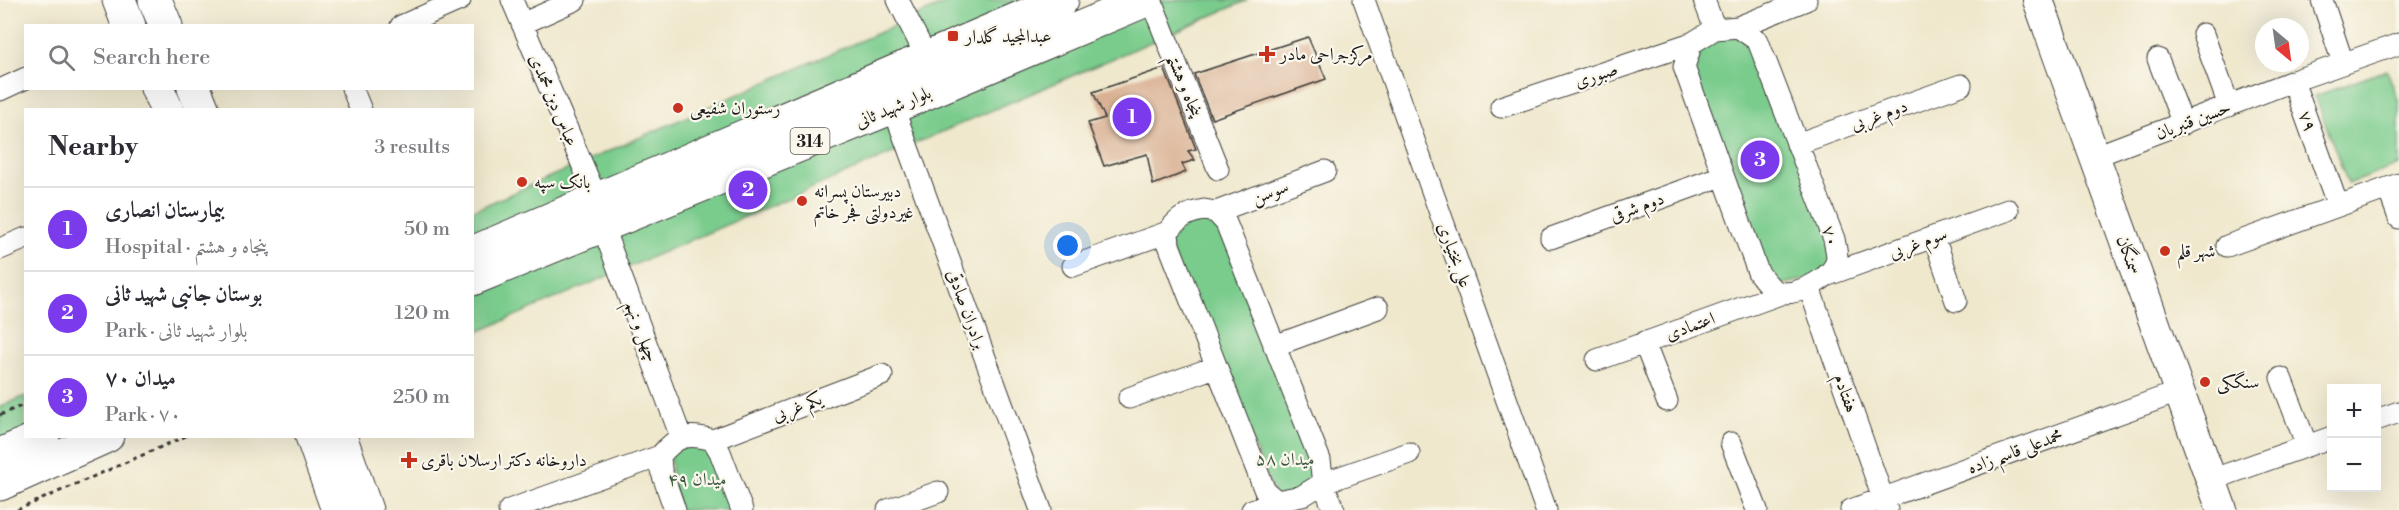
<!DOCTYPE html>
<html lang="en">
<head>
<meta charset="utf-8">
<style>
	:root { --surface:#fff; --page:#f2f2f3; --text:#2b2b33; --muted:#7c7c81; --line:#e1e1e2; --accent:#7c3aed }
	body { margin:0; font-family:"Libre Bodoni",Amiri,serif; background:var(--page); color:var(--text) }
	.controls { position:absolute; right:18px; bottom:18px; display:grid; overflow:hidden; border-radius:0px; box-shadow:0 6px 24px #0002 }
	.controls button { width:54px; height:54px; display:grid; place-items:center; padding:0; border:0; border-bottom:2px solid var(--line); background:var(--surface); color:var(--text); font:30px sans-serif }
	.compass { position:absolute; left:2255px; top:18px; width:54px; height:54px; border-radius:50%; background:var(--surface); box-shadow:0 6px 24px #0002; rotate:151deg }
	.you { position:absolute; left:1068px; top:246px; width:21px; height:21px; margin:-15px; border:4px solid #fff; border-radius:50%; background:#1a73e8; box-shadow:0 0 0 9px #1a73e833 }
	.badge { display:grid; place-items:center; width:39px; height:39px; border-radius:50%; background:var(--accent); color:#fff; font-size:20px; font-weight:700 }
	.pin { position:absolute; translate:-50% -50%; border:3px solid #fff; box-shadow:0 2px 6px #0006 }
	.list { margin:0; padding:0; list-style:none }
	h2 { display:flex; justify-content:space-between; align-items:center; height:78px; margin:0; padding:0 24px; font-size:26px }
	h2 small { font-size:20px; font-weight:400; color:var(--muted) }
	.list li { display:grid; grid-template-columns:39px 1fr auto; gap:18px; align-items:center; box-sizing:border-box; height:84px; padding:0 24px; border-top:2px solid var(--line) }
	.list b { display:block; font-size:22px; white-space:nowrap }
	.list p { margin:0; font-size:20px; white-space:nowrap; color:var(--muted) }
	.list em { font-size:20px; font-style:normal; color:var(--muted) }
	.icon { flex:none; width:33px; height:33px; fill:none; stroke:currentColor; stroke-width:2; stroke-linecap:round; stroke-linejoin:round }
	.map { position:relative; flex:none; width:2399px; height:510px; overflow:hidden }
	.search { position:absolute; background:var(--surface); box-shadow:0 6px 24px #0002; left:24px; top:24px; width:450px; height:66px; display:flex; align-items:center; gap:15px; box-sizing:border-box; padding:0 21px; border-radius:0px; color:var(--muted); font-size:22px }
	.panel { position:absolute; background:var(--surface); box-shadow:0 6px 24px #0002; left:24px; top:108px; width:450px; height:330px; border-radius:0px }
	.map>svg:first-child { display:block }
	.green { fill:#7acc8d; stroke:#4b7454; stroke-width:1.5 }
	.building { fill:#d9b093 }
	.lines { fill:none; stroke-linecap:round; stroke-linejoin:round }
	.minor-casing { stroke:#3c3b37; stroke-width:23 }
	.secondary-casing { stroke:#3c3b37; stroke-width:32 }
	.primary-casing { stroke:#3c3b37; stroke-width:35 }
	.path { stroke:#3c3b37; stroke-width:3; stroke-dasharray:4.5 4.5; stroke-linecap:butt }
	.minor { stroke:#fff; stroke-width:21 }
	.secondary { stroke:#fff; stroke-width:30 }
	.primary { stroke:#fff; stroke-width:33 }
	.poi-dot { fill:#c8321e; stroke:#fbf7ec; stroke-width:2 }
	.labels { text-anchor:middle; stroke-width:4.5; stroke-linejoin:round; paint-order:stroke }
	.shield { fill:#fbf7ec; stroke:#5f5e5a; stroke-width:1.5 }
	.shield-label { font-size:16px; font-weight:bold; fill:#1c1c1c }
	.poi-label { font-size:18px; fill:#1c1c1c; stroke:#fbf7ec; text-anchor:start }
	.street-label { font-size:18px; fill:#1c1c1c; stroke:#fbf7ec }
	.park-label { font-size:18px; fill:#3d5a44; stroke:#fbf7ec }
</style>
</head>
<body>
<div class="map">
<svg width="2399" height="510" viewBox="0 0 2399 510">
	<rect width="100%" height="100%" fill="#fbf7ec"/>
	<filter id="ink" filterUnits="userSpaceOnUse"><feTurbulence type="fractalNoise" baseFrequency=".0167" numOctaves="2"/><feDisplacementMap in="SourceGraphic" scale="12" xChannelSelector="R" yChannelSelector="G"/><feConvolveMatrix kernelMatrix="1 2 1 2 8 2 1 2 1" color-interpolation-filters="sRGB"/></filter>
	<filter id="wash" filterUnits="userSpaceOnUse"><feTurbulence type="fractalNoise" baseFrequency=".008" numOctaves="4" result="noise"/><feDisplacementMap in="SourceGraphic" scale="24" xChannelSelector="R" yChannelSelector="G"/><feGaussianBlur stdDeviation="1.35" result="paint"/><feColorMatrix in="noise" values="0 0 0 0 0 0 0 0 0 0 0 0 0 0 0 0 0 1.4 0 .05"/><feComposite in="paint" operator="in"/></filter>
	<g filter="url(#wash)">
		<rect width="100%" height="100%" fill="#efe8cd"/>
		<path class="green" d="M953,0H1062L473,253L472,211Z
			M1146,0H1248L473,334V293Z
			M1715,29L1758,41L1834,239L1828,275L1770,287L1684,67Z
			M2387,70L2399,102V165L2348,184L2315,96Z
			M1216,212L1323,483L1277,501L1169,245L1176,221Z
			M25,396V433L0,444V407Z
			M698,435L742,510H675L669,445Z"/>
		<g id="blocks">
			<path class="building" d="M1308,37L1326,79L1212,119L1194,74Z
				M1164,68L1196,149L1188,151L1195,160L1182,164L1186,172L1153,185L1147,154L1104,166L1088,123L1105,118L1093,92Z"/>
		</g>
	</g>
	<g filter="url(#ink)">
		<use href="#blocks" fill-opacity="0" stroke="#3c3b37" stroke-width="1.5"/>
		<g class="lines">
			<g class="minor-casing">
				<path id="minor" d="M512,0L597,199
					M898,0L927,58
					M1151,0L1218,169
					M1364,0L1546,510
					M1704,0L1715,29
					M2322,0L2343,63
					M522,24L575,0
					M401,26L460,0
					M1738,27L1758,41L1834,239C1835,245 1837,253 1837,258C1835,277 1801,293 1784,293C1772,292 1765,281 1758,272L1684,67L1692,43L1715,29Z
					M1738,27L1806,0
					M2203,34L2229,106
					M2158,59L2183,124
					M352,88L361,110
					M0,90L26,78
					M893,107L1041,510
					M1501,107L1692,43
					M1797,144L1961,85
					M2093,157L2293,81
					M2388,188L2399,218
					M2338,206L2293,81L2399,44
					M1204,210L1216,212L1226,223L1320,460L1323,483L1302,496L1277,501L1265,491L1169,245L1168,232C1178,218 1187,213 1204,210Z
					M1216,212L1325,171
					M602,225L681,437
					M1934,237L1956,301
					M1551,238L1722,176
					M2227,246L2399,184
					M0,249L26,238
					M1073,266L1168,232
					M1828,275L2008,210
					M1809,287L1887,510
					M1644,342L1667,401
					M1274,346L1378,308
					M1597,360L1783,293
					M2281,378L2307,446
					M1129,398L1215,367
					M2376,420L2399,412
					M713,440L882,375
					M1731,443L1757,510
					M2211,480L2332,437
					M509,510L660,456
					M675,510L661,470L660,456C677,435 688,433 713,440L720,452L742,510
					M888,510L938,492
					M1252,510L1277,501
					M1334,510L1323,483L1409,453
					M1851,510L2178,392"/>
			</g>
			<g class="secondary-casing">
				<path id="secondary" d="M2038,0L2222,510"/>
			</g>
			<g class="primary-casing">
				<path id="primary" d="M119,0L129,26
					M155,0L166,26
					M157,88L167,110
					M194,88L203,110
					M472,253L1062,0
					M472,279L893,107L1146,0
					M312,436L338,510
					M340,436L366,510
					M0,455L43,436
					M0,484L107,436"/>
			</g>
			<path class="path" d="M0,415L26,404
				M17,510L186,436"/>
			<use href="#minor" class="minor"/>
			<use href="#secondary" class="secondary"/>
			<use href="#primary" class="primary"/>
		</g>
	</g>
	<g class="poi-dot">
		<rect x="947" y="30" width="12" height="12" rx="3"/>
		<path d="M1264 45h6v6h6v6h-6v6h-6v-6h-6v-6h6z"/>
		<circle cx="678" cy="108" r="6"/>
		<circle cx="522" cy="182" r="6"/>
		<circle cx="802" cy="201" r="6"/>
		<circle cx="2165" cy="251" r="6"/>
		<circle cx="2205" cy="382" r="6"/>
		<path d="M406 451h6v6h6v6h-6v6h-6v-6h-6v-6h6z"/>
	</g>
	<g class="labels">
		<rect class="shield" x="790.5" y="128" width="39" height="26" rx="4.5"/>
		<g class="shield-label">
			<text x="810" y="147">314</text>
		</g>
		<g class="poi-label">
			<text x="965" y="42">عبدالمجید گلدار</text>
			<text x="1280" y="60">مرکزجراحی مادر</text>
			<text x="690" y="114">رستوران شفیعی</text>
			<text x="534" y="188">بانک سپه</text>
			<text x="814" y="197">دبیرستان پسرانه<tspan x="814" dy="21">غیردولتی فجر خاتم</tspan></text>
			<text x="2177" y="257">شهر قلم</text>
			<text x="2217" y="388">سنگکی</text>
			<text x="421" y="466">داروخانه دکتر ارسلان باقری</text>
		</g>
		<g class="street-label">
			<text transform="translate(1596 75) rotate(-19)" y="6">صبوری</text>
			<text transform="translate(1185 85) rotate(68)" y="6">پنجاه و هشتم</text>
			<text transform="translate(554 100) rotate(67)" y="6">عباس دین محمدی</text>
			<text transform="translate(893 107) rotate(-23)" y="6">بلوار شهید ثانی</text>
			<text transform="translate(1879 115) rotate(-20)" y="6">دوم غربی</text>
			<text transform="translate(2193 120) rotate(-21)" y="6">حسین قنبریان</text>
			<text transform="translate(2308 121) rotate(70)" y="6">۷۹</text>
			<text transform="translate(1270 192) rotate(-21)" y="6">سوسن</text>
			<text transform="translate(1637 207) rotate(-20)" y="6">دوم شرقی</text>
			<text transform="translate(1831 236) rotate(74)" y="6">۷۰</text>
			<text transform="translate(1918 243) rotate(-20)" y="6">سوم غربی</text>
			<text transform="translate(1455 255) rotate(70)" y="6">علی بختیاری</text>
			<text transform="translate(2129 255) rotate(70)" y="6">سمنگان</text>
			<text transform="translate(967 309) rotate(70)" y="6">برادران صادقی</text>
			<text transform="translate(1690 326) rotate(-20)" y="6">اعتمادی</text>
			<text transform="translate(642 331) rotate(69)" y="6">چهل و نهم</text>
			<text transform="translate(1846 393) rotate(71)" y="6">هفتادم</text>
			<text transform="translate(797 407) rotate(-21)" y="6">یکم غربی</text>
			<text transform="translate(2015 451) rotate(-20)" y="6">محمدعلی قاسم زاده</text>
		</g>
		<g class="park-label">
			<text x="1285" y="465">میدان ۵۸</text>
			<text x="697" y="485">میدان ۴۹</text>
		</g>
	</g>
</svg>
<div class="controls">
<button>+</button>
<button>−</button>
</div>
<svg class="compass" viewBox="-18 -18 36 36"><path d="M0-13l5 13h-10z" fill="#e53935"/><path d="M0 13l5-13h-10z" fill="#7c7c81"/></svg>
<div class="you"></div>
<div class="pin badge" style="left:1132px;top:117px">1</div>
<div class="pin badge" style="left:748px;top:190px">2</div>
<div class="pin badge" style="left:1760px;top:160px">3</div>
<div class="search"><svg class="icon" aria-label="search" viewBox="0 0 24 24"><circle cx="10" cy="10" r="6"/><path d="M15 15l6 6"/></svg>Search here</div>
<section class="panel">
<h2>Nearby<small>3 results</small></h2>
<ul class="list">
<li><span class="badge">1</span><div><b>بیمارستان انصاری</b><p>Hospital · پنجاه و هشتم</p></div><em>50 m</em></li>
<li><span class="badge">2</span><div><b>بوستان جانبی شهید ثانی</b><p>Park · بلوار شهید ثانی</p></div><em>120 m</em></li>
<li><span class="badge">3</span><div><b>میدان ۷۰</b><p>Park · ۷۰</p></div><em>250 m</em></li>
</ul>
</section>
</div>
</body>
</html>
